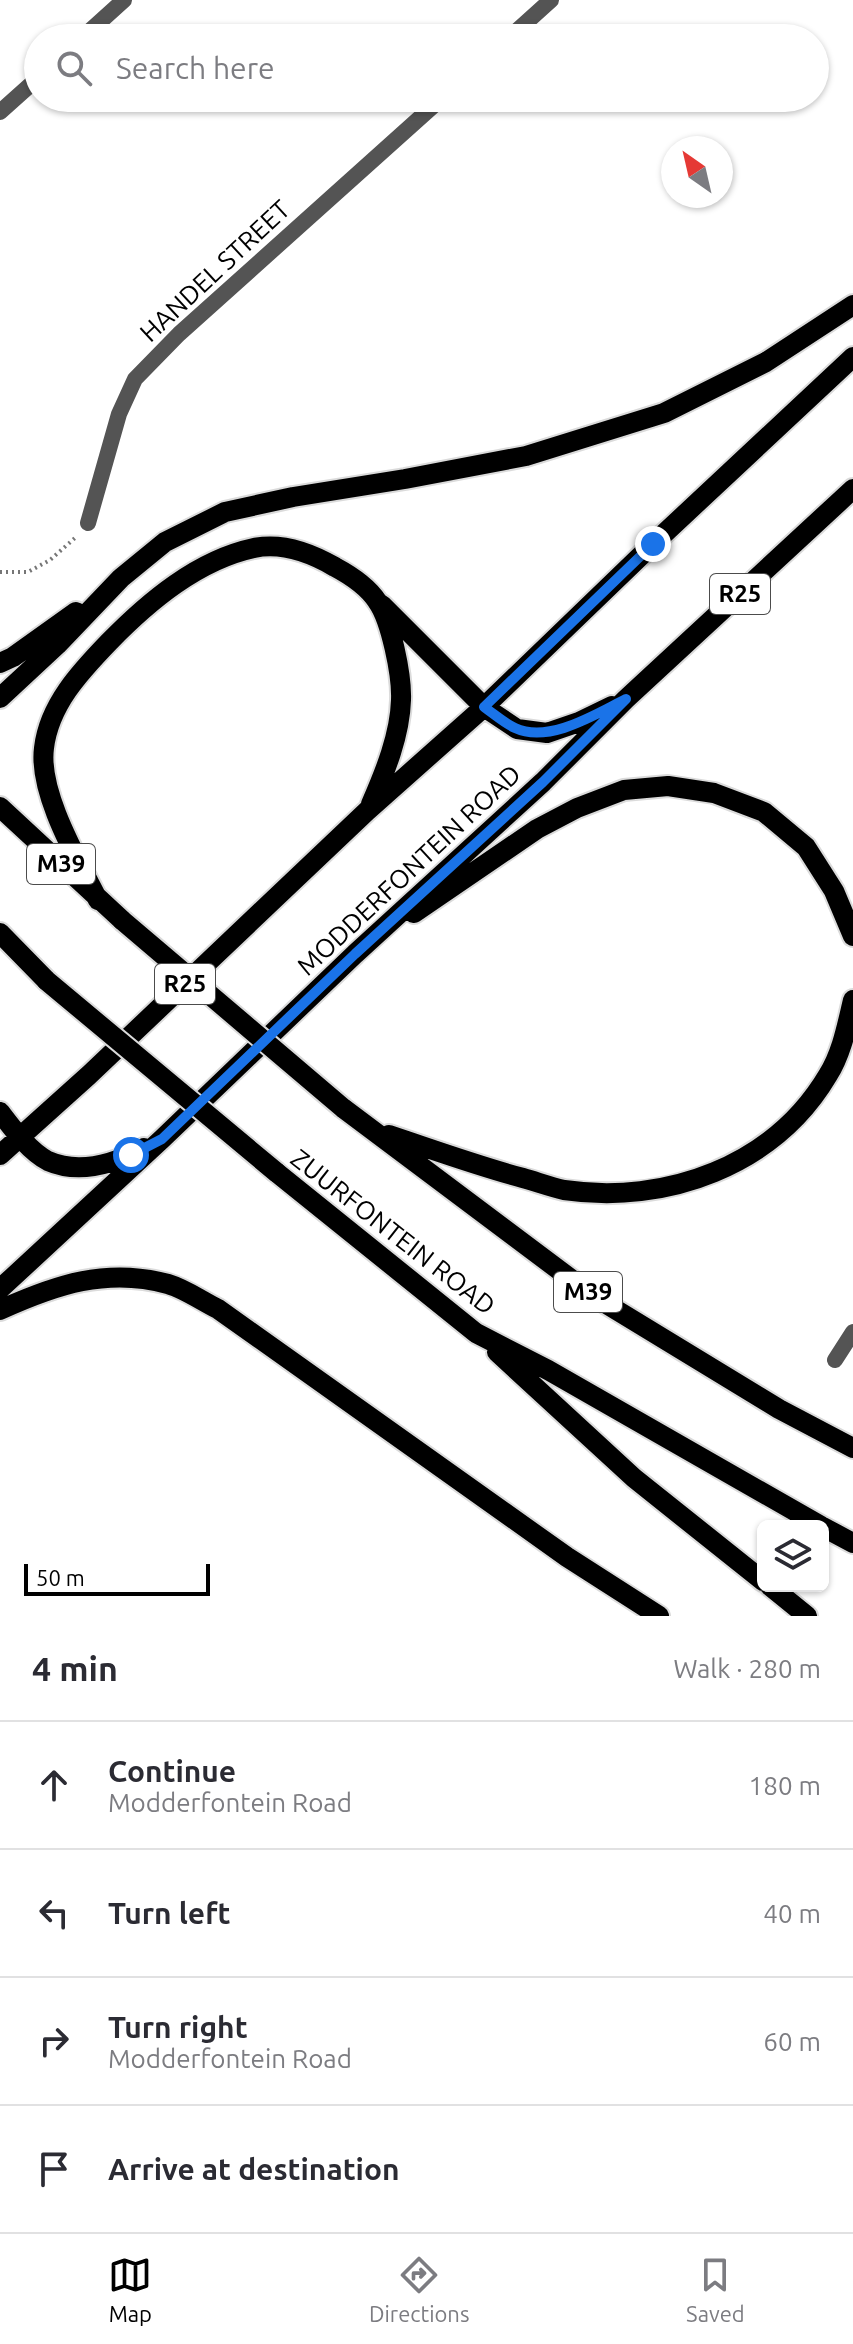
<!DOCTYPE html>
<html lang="en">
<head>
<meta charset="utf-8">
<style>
	:root { --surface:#fff; --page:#f2f2f3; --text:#2b2b33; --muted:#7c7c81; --line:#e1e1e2; --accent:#000 }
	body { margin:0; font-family:Ubuntu,sans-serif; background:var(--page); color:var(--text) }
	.controls { position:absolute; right:24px; bottom:24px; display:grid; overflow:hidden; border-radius:12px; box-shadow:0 2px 6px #0004 }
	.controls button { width:72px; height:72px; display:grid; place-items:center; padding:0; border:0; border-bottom:2px solid var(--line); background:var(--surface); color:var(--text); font:40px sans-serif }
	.compass { position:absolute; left:661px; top:136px; width:72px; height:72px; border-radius:50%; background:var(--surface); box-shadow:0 2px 6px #0004; rotate:326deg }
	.scale { position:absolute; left:24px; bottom:20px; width:186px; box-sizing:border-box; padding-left:8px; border:4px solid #000; border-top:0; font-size:22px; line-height:28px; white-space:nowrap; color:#000; -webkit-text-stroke:6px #fff; paint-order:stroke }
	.stop { position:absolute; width:24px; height:24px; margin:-18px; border:6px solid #1a73e8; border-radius:50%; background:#fff }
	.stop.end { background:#1a73e8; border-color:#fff; box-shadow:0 2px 8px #0008 }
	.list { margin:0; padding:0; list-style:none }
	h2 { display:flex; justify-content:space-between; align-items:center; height:104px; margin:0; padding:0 32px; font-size:34px }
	h2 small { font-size:26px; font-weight:400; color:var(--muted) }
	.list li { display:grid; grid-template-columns:52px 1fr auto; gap:24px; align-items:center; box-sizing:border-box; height:128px; padding:0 32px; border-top:2px solid var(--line) }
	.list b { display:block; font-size:30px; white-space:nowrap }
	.list p { margin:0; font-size:26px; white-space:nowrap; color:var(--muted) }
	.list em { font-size:26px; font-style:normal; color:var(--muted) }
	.icon { flex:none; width:44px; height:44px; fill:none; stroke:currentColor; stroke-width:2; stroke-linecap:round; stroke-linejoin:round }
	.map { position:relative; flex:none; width:853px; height:1616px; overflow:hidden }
	.search { position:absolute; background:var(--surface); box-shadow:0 2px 6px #0004; left:24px; right:24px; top:24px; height:88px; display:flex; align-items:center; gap:20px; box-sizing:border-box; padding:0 28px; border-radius:44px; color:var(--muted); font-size:30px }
	.sheet { height:616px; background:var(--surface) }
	nav { display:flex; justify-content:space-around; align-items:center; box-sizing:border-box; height:112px; border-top:2px solid var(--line); background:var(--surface); font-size:22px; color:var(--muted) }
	nav a { display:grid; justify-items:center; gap:4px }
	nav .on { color:var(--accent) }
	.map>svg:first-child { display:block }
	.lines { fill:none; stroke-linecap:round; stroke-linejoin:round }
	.primary-casing { stroke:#dbdbdb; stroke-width:24 }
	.path { stroke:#767676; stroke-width:4; stroke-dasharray:2 4; stroke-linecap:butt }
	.street { stroke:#545454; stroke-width:16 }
	.primary { stroke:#000; stroke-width:20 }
	.primary-bridge-casing { stroke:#dbdbdb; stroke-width:24; stroke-linecap:butt }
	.primary-bridge { stroke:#000; stroke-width:20 }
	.route { stroke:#1a73e8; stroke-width:10 }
	.labels { text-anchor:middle; stroke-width:8; stroke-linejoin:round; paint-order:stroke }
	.shield { fill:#fff; stroke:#4c4c4c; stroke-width:2 }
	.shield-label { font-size:24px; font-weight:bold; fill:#000 }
	.street-label { font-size:26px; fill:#000; stroke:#fff }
</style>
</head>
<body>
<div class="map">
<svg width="853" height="1616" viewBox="0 0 853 1616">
	<rect width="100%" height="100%" fill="#fff"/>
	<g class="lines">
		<g class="primary-casing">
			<path id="primary" d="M382,605L484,707L517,729L547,733L579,722L612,706
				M0,663L13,657L76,612
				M0,698L57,645L121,578L165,542L225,512L293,497L405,479L526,456L664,413L766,362L853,305
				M0,807L123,921
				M98,900C78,860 38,793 44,748C49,705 80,672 109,642C149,601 198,560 254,548C283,542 311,553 335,567C350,575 367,586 377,601C391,620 402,676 401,700C400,735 385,772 371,804
				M414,913L537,829L577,808L624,790L668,786L714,793L764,812L806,847L834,891L853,936
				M0,933L47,981
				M343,1108L595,1297L779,1409L853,1448
				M0,1112C13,1129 29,1151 48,1161C80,1175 116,1163 144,1148
				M389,1135C434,1150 478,1166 523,1178C537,1182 551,1187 564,1190C666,1205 774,1166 828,1075C842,1053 847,1025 853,1000
				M0,1155L89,1075L367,811L484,707L653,544L853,357
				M276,1172L476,1333L548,1370L821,1526
				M0,1289L162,1139L355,954L543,782L626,699L853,489
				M0,1310C55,1285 107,1267 168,1284C185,1289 202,1301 218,1309L567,1557L659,1616
				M497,1352L634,1478L763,1581
				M823,1527L853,1543
				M770,1586L807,1616"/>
		</g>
		<path class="path" d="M0,572H28L50,560L76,537"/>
		<path class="street" d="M82,38L124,0
			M509,38L551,0
			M0,112L38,78
			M88,523L119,414L135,379L179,334L442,98
			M835,1360L853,1332"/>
		<use href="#primary" class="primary"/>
		<g class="primary-bridge-casing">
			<path id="primary-bridge" d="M123,921L343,1108
				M47,981L276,1172"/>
		</g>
		<use href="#primary-bridge" class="primary-bridge"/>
	</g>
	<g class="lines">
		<path class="route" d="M131,1155L162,1139L355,954L543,782L626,699C596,714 549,744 515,728C504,723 494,714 484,707L653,544"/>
	</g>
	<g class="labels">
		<g class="shield">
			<rect x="710" y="574" width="60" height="40" rx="6"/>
			<rect x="27" y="844" width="68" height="40" rx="6"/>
			<rect x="155" y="964" width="60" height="40" rx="6"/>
			<rect x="554" y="1272" width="68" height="40" rx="6"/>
		</g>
		<g class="shield-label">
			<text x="740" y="602">R25</text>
			<text x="61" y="872">M39</text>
			<text x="185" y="992">R25</text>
			<text x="588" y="1300">M39</text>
		</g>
		<g class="street-label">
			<text transform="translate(215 271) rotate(-43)" y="9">HANDEL STREET</text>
			<text transform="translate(409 870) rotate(-43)" y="9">MODDERFONTEIN ROAD</text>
			<text transform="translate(393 1232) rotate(38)" y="9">ZUURFONTEIN ROAD</text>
		</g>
	</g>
</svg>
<div class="controls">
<button><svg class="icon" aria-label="layers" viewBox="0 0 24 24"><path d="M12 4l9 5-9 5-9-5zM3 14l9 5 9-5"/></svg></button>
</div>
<svg class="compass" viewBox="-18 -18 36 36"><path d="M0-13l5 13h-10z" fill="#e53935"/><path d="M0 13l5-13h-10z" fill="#7c7c81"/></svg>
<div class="scale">50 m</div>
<div class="stop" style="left:131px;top:1155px"></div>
<div class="stop end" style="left:653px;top:544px"></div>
<div class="search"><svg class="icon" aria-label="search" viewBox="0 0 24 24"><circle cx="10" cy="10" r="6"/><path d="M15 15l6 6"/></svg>Search here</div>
</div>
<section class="sheet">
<h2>4 min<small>Walk · 280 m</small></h2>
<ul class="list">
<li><svg class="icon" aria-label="ahead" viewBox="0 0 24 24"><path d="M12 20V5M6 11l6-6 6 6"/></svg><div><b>Continue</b><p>Modderfontein Road</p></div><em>180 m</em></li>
<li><svg class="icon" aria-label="left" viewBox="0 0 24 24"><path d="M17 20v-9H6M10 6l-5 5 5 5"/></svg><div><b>Turn left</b></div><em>40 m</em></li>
<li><svg class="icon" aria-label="right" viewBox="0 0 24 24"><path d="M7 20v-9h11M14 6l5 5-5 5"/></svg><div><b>Turn right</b><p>Modderfontein Road</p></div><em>60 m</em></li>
<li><svg class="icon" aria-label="arrive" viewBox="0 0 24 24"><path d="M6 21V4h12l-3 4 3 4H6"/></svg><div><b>Arrive at destination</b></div></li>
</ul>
</section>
<nav>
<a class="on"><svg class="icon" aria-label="map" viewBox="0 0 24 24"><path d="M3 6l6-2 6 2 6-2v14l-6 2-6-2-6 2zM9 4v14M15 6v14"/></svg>Map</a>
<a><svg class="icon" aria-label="directions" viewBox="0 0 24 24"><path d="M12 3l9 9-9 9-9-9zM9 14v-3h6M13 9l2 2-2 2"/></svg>Directions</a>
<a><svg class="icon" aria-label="saved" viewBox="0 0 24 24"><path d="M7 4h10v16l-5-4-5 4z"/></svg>Saved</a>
</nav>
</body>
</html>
